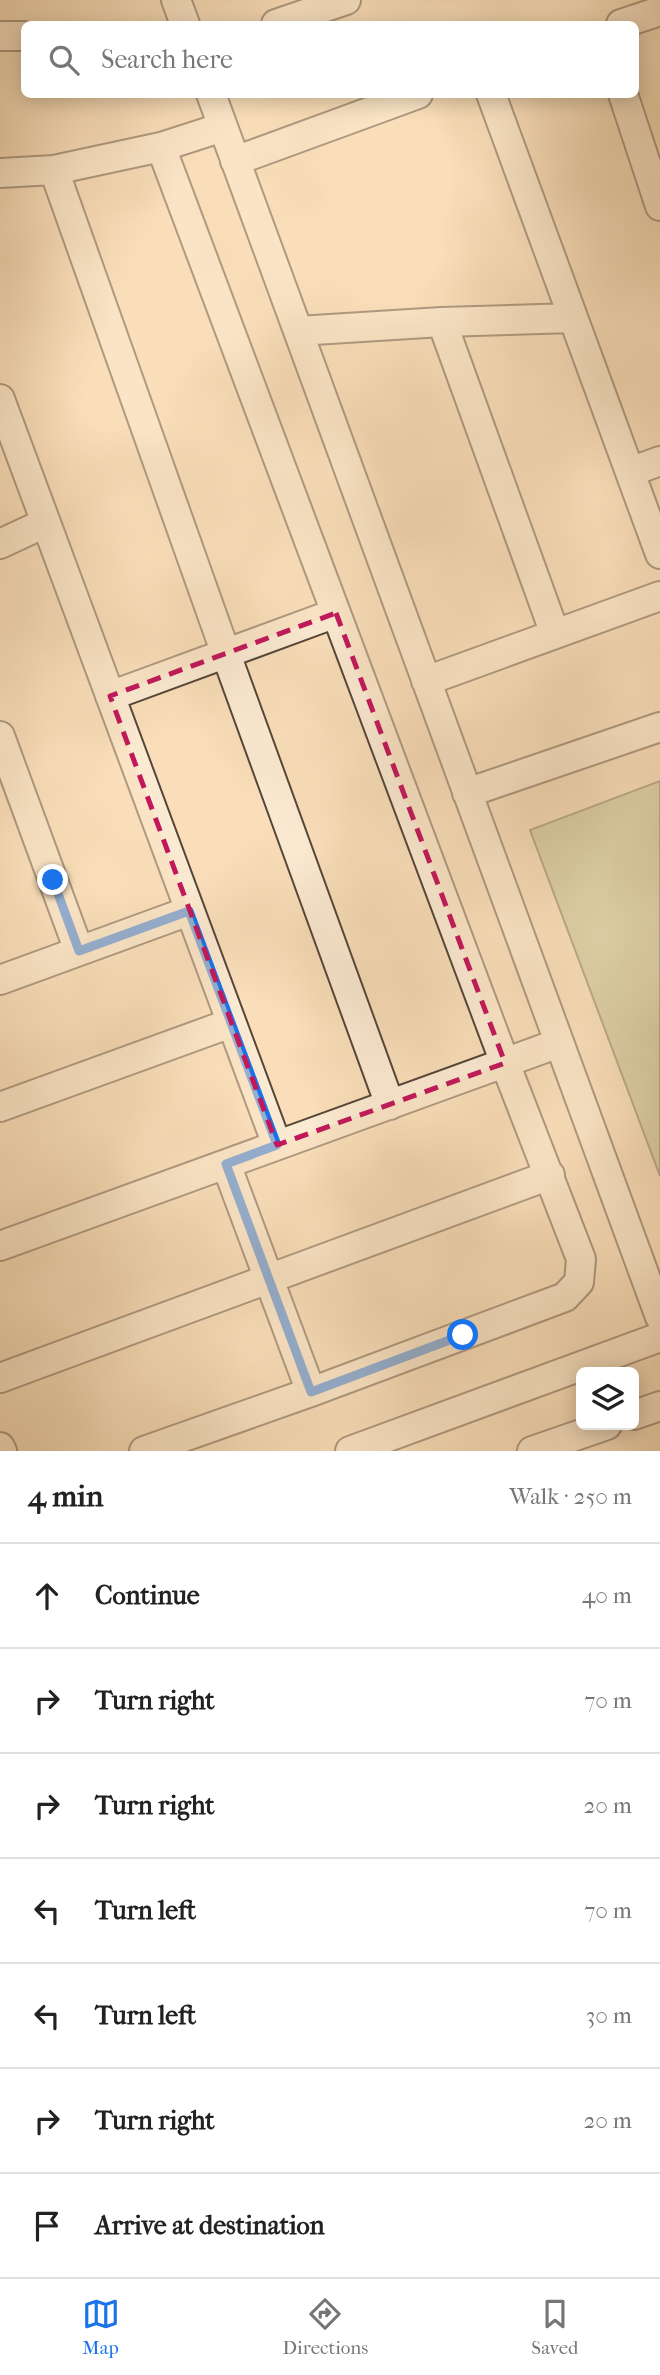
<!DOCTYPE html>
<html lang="en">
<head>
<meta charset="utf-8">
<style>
	:root { --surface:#fff; --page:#f2f2f2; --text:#222; --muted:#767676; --line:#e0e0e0; --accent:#1a73e8 }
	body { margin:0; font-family:"IM FELL French Canon",serif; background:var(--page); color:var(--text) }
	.controls { position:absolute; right:21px; bottom:21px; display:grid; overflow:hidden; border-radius:10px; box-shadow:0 4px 18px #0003 }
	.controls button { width:63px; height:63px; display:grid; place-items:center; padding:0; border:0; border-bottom:2px solid var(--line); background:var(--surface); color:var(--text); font:35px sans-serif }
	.stop { position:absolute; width:21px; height:21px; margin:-16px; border:5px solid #1a73e8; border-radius:50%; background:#fff }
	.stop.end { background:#1a73e8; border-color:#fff; box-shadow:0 2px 7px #0008 }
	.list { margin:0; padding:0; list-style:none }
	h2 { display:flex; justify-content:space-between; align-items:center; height:91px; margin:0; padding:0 28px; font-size:30px }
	h2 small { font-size:23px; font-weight:400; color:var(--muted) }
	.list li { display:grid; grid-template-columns:46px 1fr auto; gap:21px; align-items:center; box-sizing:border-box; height:105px; padding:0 28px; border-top:2px solid var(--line) }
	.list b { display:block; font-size:26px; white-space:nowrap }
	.list em { font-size:23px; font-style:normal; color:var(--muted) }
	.icon { flex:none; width:38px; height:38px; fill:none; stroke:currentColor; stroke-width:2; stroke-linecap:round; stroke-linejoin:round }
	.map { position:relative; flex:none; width:660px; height:1451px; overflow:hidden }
	.search { position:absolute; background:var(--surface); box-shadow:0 4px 18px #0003; left:21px; right:21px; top:21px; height:77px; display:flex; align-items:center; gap:18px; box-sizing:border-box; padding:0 24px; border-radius:10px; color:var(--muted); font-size:26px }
	.sheet { height:826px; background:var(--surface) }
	nav { display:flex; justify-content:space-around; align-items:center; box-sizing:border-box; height:98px; border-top:2px solid var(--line); background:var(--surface); font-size:19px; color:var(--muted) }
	nav a { display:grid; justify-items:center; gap:4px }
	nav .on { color:var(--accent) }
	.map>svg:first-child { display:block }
	.green { fill:#bdc190; stroke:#6e6a50; stroke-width:2 }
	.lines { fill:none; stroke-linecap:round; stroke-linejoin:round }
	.minor-casing { stroke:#56463a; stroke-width:32 }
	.minor { stroke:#fbead2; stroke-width:28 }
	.route { stroke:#1a73e8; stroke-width:9 }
	.marked { fill:none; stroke:#c2185b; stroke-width:5; stroke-dasharray:14 9; stroke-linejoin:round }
</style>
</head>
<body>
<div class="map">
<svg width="660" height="1451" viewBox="0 0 660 1451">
	<rect width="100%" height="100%" fill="#f9deb9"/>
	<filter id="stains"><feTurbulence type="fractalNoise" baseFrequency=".00286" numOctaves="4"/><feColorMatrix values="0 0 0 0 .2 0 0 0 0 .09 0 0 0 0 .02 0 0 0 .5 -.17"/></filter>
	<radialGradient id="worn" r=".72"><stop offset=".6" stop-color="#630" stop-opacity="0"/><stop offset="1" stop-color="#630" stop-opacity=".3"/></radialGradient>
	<path class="green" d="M660,781V1176L530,830Z"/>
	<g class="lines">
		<g class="minor-casing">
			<path id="minor" d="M176,0L185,24
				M276,24L346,0
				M621,24L660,11
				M0,36H24
				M211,94L660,1317
				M491,94L660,554
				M623,94L660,206
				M161,147L223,127
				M235,161L418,94
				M54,170L226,654L390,1105
				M0,173L54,170L161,147L505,1063L581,1259L579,1282L565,1297L311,1392L144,1451
				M442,322L555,634
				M298,331L442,322L573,318
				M0,399L277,1145
				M630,472L660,461
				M0,544L45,523
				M426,681L660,596
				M110,696L336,613
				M0,736L79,951
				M467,793L660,727
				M0,980L189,911
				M0,1107L231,1023
				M226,1164L311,1392
				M0,1246L559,1043
				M0,1378L550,1175
				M634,1415L660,1406
				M0,1447L2,1451
				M350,1451L660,1337
				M532,1451L607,1425"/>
		</g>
		<use href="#minor" class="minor"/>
	</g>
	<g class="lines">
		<path class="route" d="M53,880L79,951L189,911L277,1145L226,1164L311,1392L463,1335"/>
	</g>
	<path d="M0 0H660V1451H0ZM336,613L505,1063L277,1145L110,696Z" fill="#f9deb9" fill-opacity=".55" fill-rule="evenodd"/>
	<path class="marked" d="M336,613L505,1063L277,1145L110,696Z"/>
	<rect width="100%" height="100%" filter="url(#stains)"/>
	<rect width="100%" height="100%" fill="url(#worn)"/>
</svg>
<div class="controls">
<button><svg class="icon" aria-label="layers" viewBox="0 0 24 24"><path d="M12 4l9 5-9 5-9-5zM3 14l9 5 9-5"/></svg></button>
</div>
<div class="stop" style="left:463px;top:1335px"></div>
<div class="stop end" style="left:53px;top:880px"></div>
<div class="search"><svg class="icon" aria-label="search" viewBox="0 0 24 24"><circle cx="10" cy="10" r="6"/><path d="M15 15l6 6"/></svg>Search here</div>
</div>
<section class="sheet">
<h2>4 min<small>Walk · 250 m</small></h2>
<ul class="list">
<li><svg class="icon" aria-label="ahead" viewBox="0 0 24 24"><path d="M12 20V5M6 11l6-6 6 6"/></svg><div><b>Continue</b></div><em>40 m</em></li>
<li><svg class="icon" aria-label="right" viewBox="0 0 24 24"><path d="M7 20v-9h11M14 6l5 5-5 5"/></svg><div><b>Turn right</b></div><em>70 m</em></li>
<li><svg class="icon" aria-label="right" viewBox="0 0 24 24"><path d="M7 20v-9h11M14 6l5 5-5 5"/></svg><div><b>Turn right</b></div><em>20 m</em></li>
<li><svg class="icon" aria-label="left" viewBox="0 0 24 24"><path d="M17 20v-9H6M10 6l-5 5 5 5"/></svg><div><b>Turn left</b></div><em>70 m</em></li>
<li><svg class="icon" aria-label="left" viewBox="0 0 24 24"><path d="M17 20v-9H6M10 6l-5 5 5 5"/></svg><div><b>Turn left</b></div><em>30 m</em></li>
<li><svg class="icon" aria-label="right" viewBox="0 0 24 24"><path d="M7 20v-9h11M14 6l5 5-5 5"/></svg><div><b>Turn right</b></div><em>20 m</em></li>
<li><svg class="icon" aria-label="arrive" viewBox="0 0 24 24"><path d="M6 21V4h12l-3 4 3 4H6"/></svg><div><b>Arrive at destination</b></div></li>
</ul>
</section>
<nav>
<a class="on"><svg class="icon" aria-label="map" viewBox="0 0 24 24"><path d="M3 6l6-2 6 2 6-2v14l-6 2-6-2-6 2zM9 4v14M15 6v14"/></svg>Map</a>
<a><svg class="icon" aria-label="directions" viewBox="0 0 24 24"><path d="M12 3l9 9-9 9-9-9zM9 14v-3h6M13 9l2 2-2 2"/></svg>Directions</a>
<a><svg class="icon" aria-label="saved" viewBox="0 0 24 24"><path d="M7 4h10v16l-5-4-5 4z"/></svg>Saved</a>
</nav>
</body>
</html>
